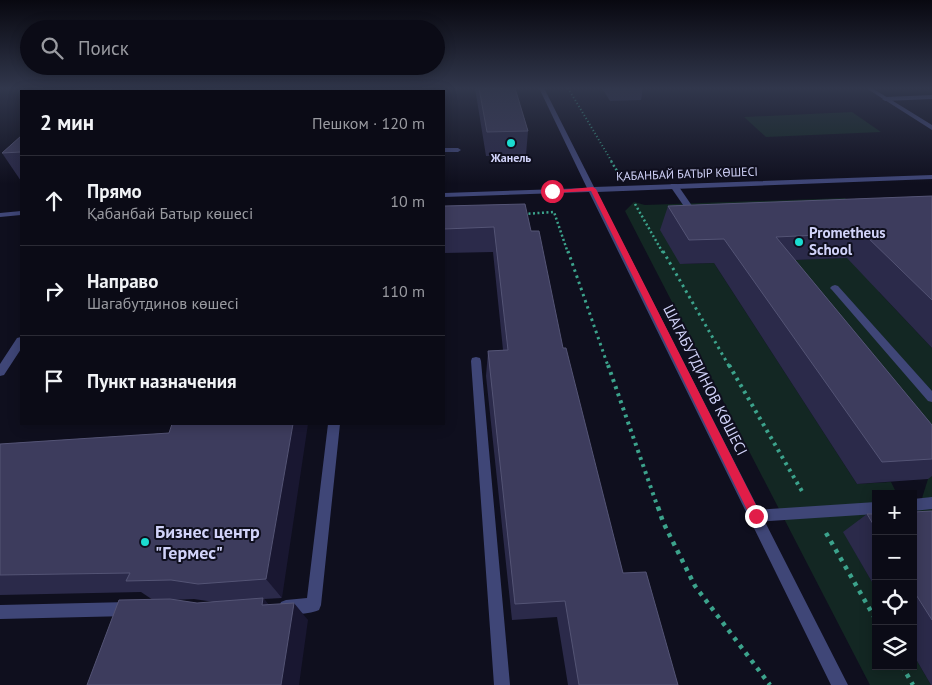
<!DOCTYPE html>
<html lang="ru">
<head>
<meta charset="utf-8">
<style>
	:root { --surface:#0b0b16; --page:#191923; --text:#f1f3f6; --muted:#9a9ba1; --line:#2b2b35 }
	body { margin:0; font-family:"PT Sans",sans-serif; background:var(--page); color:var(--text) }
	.controls { position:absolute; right:15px; bottom:15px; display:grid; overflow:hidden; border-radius:0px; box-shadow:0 2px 12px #0003 }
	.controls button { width:45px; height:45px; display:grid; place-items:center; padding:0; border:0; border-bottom:1px solid var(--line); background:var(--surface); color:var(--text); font:25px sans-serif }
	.stop { position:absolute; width:15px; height:15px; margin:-11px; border:4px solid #e11d48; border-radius:50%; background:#fff }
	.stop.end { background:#e11d48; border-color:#fff; box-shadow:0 1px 5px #0008 }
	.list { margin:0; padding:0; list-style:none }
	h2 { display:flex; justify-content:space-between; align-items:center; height:65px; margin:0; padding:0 20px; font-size:21px }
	h2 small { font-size:16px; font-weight:400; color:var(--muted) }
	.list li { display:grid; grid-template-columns:32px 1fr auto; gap:15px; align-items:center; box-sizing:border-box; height:90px; padding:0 20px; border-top:1px solid var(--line) }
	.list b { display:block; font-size:19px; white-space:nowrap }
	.list p { margin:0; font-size:16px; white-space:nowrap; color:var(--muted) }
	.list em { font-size:16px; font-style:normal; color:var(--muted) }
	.icon { flex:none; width:28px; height:28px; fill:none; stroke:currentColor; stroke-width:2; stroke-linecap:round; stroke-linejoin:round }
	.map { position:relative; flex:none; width:932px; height:685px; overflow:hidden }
	.search { position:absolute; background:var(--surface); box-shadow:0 2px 12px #0003; left:20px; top:20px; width:425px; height:55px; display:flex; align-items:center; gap:12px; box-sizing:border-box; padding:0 18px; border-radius:28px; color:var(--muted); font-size:19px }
	.panel { position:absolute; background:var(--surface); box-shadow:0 2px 12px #0003; left:20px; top:90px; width:425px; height:335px; border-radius:0px }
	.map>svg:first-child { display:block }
	.green { fill:#132723 }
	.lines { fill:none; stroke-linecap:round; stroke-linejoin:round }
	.path-far4 { stroke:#3ca38c; stroke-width:2; stroke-dasharray:1 2.5; stroke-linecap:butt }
	.path-far3 { stroke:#3ca38c; stroke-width:2.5; stroke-dasharray:2 2.5; stroke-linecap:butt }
	.path-far2 { stroke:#3ca38c; stroke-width:3; stroke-dasharray:2.5 4; stroke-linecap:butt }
	.path-far1 { stroke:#3ca38c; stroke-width:4; stroke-dasharray:3 4.5; stroke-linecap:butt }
	.path { stroke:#3ca38c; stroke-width:4.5; stroke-dasharray:4 5.5; stroke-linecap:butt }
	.service { fill:#3f4677; fill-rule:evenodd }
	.minor { fill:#3f4677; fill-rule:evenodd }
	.tertiary { fill:#3f4677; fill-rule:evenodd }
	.wall { fill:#2b2a4a; fill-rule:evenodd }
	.shaded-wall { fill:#191731 }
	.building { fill:#3d3c5d; stroke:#545475 }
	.route { fill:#e11d48 }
	.poi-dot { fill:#1bdcd1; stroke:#0f0f1e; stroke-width:2 }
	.labels { text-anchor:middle; stroke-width:4; stroke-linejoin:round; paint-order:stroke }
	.far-poi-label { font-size:12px; font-weight:bold; fill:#d1d3f9; stroke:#0f0f1e }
	.far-street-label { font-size:12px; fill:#d1d3f9; stroke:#0f0f1e }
	.poi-label { font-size:15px; font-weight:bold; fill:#d1d3f9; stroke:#0f0f1e; text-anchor:start }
	.street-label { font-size:15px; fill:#d1d3f9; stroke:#0f0f1e }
	.near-poi-label { font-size:18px; font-weight:bold; fill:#d1d3f9; stroke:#0f0f1e; text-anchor:start }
</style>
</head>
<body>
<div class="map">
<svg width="932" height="685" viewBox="0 0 932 685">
	<rect width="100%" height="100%" fill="#0f0f1e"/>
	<path class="green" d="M852,112L881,132L766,137L744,117Z
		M845,198L871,221L680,264L714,263L857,484L891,482L897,494H876V530L844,533L876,589V666H913V654L931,685H870L625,211L634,202L645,205Z
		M918,255L879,292L932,348V557L913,527L928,479L763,261Z"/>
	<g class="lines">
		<path class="path-far4" d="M568,88L612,162"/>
		<path class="path-far3" d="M611,161L617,171
			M635,204L663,253
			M524,214L554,212L568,253"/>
		<path class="path-far2" d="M568,251L608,366
			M663,251L729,366"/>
		<path class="path-far1" d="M608,365L658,508
			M729,365L803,493"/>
		<path class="path" d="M658,507L663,522L695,586L770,685
			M826,533L876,620
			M902,666L913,685"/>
		<path class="service" d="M932,95V99L885,101L882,99L885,97Z
			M444,148H458L461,150L458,152H444Z
			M671,184H677L699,216L698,218H692L670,186Z
			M835,285L838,286L932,391V402L928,401L832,290L830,288L832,286Z
			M476,357L480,358L481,361L510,685H494L471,361L472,358Z
			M328,424H340L321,605L319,610C309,614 291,616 281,612L279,607L281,602L286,600L307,598Z
			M932,497V509L913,511V499Z
			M876,502V514L756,522L751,520L749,516L751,512L756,510Z
			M129,602L134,604L136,609L134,614L129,616L0,619V605Z"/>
		<path class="minor" d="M539,88H544L594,187L932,175V179L597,192L848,685H831L589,192L444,197V193L587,188Z
			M21,211V215L0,217V213Z"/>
		<path class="tertiary" d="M189,88H194L193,91H187Z
			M866,88H872L932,125V130Z
			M21,337V349L4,375L0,376V364L17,338Z"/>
	</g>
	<path class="wall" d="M475,88H515L528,131L526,155L486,156Z
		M602,88H643L641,100L610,101Z
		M21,136V181L2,153Z
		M932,196V348L847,258L795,260L932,425V476L928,479L857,484L714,263L680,264L660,230L668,206Z
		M444,206L531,231L563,348L623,573L678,685H568L557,617L512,620L486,376L488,351L503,350L493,252L444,253Z
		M169,433L282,598L264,599L268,604L308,620L153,600L141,592L0,595V444ZM194,599L214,602L197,603L172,600Z
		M932,511V685H931L913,654V512Z
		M867,514H876V589L843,532Z"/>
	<path class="shaded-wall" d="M112,88H152L149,91H109Z
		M246,88H266L265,91H244Z
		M293,424H308L282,598L266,579Z
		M263,598L279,616L262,605Z
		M294,603L308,620L299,685H281Z"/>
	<path class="building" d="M77,88H112L109,91H74Z
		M208,88H246L244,91H206Z
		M479,88H515L528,131L487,132Z
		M21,136V152L2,153Z
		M932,196V300L863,233L776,237L932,425V459L882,462L724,239L689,240L668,206Z
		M525,204L531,231H539L563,348H566L623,573L646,572L678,685H579L565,601L515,604L488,351L508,350L494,227L444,229V206Z
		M172,424H293L266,579L198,584L171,580L126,581L130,573L0,575V444L169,433Z
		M932,511V620L913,590V512Z
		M867,514H876V529Z
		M263,598L262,605L294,603L281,685H87L119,600L170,599L197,603Z"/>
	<linearGradient id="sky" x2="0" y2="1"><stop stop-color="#080810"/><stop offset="0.48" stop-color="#31374c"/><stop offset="1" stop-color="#31374c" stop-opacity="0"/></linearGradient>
	<rect width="932" height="184" fill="url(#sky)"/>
	<path class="route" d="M593,187L596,189L760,513L762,516L760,520L756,522L752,520L591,191L552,193L549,191Z"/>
	<g class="poi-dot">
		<circle cx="511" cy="143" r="5"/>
		<circle cx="799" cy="242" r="5"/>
		<circle cx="145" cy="542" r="5"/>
	</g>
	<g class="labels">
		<g class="far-poi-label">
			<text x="511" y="162">Жанель</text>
		</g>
		<g class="far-street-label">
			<text transform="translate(687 174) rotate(-2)" y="4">ҚАБАНБАЙ БАТЫР КӨШЕСІ</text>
		</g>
		<g class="poi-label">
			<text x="809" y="238">Prometheus<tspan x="809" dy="17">School</tspan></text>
		</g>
		<g class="street-label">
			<text transform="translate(705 380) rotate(63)" y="5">ШАГАБУТДИНОВ КӨШЕСІ</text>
		</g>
		<g class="near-poi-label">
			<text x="155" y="538">Бизнес центр<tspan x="155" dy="21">"Гермес"</tspan></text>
		</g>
	</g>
</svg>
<div class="controls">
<button>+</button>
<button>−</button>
<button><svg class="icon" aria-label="locate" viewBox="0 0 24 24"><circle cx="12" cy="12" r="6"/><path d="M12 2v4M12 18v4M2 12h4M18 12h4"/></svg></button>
<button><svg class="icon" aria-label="layers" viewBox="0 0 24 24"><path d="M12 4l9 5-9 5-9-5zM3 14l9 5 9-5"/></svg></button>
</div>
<div class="stop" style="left:552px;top:191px"></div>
<div class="stop end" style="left:756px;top:516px"></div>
<div class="search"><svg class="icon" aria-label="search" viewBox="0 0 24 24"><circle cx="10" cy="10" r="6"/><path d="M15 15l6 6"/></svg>Поиск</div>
<section class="panel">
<h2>2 мин<small>Пешком · 120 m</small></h2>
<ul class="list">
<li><svg class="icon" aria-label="ahead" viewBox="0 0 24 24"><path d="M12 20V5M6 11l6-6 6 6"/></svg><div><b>Прямо</b><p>Қабанбай Батыр көшесі</p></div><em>10 m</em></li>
<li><svg class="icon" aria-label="right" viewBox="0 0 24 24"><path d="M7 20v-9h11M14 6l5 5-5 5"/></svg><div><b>Направо</b><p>Шагабутдинов көшесі</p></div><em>110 m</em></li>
<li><svg class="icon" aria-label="arrive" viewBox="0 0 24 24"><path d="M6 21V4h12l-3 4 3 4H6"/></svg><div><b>Пункт назначения</b></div></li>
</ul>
</section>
</div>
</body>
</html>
